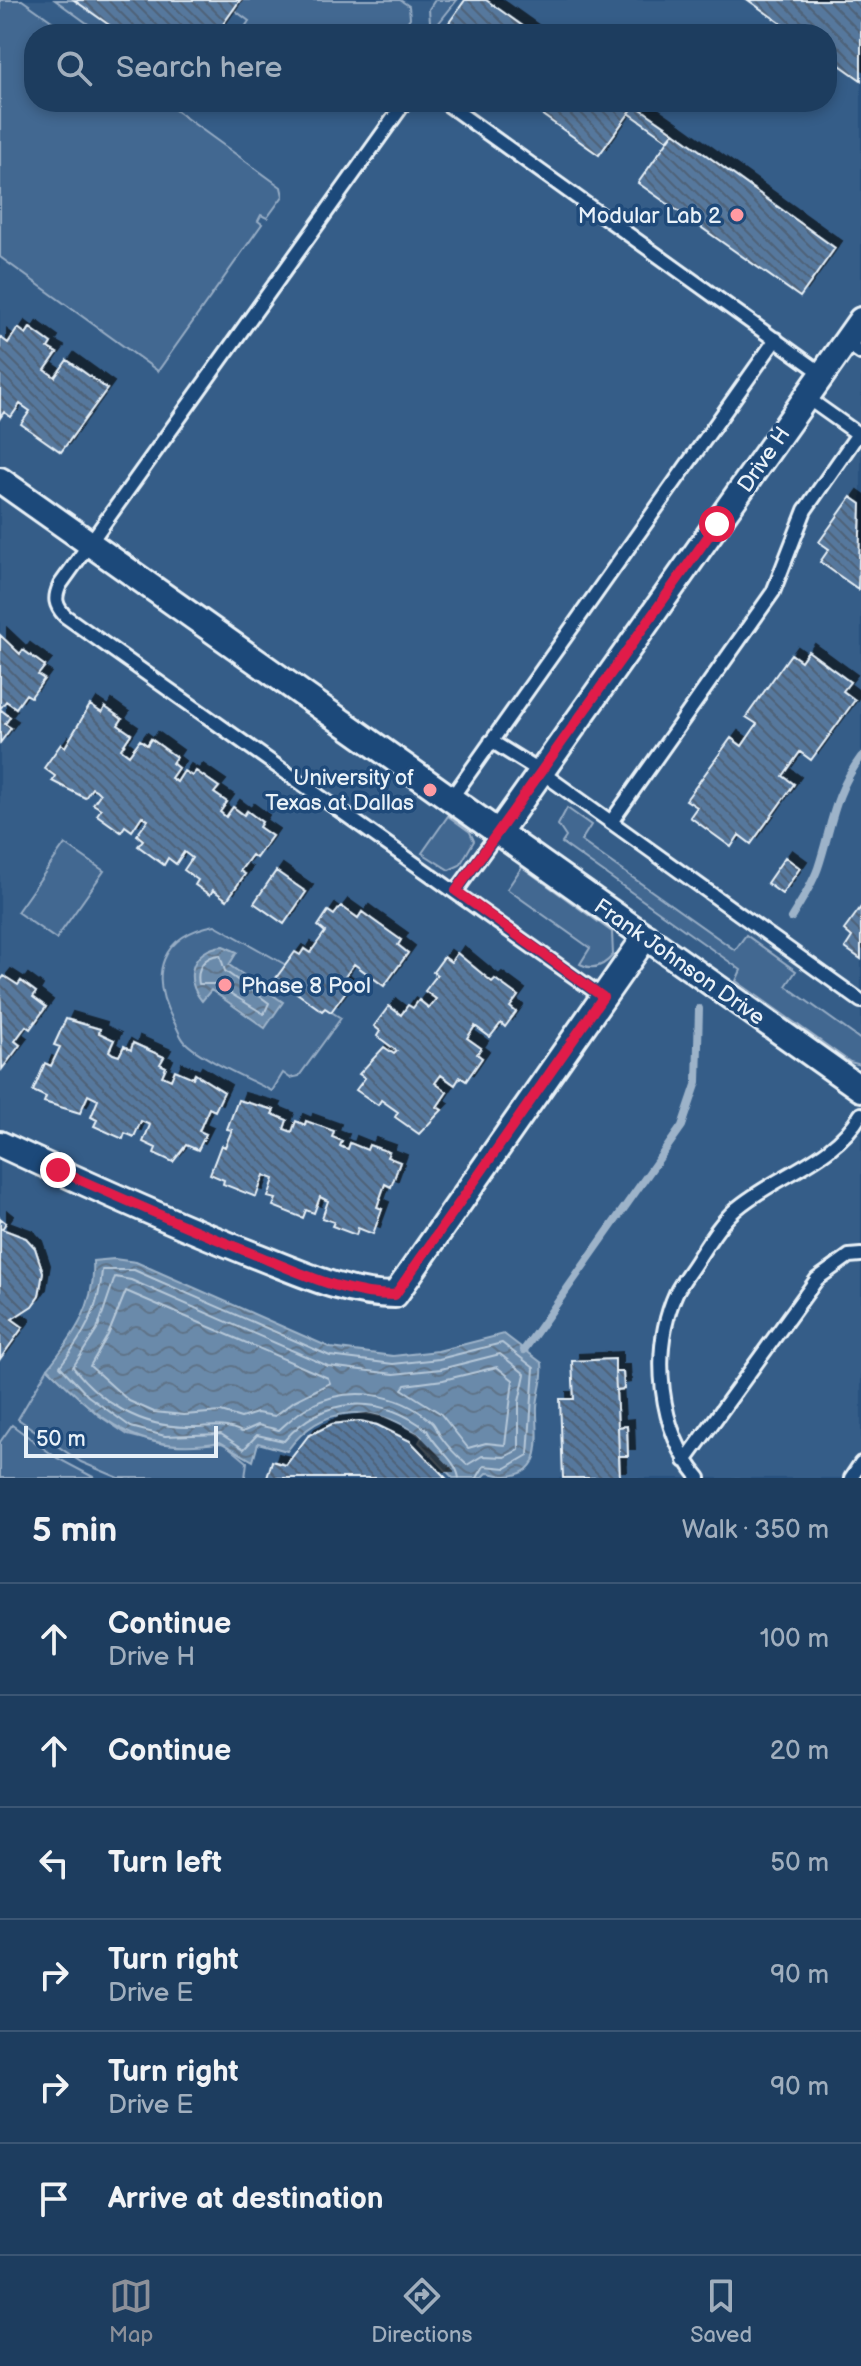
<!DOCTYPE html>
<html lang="en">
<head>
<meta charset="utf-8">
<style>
	:root { --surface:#1d3d5f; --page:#2a4868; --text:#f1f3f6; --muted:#a0aebd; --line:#3b5674; --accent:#8c9099 }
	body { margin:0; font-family:"Balsamiq Sans",sans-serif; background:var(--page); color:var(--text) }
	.scale { position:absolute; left:24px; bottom:20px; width:194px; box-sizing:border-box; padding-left:8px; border:4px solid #e8f1f8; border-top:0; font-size:22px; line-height:28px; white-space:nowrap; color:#e8f1f8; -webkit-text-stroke:6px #1f4a7a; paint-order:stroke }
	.stop { position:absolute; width:24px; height:24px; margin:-18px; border:6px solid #e11d48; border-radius:50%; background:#fff }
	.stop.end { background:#e11d48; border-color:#fff; box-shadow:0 2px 8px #0008 }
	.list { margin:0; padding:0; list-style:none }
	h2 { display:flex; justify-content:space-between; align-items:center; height:104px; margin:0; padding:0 32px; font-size:34px }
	h2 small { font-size:26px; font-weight:400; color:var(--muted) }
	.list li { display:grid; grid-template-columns:52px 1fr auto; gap:24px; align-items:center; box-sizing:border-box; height:112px; padding:0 32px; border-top:2px solid var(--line) }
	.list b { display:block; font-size:30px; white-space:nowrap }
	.list p { margin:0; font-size:26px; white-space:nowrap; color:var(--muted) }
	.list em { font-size:26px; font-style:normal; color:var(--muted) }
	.icon { flex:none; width:44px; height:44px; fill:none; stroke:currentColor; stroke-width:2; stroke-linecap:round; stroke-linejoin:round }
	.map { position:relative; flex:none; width:861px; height:1478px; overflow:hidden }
	.search { position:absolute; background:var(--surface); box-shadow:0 4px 12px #0003; left:24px; right:24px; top:24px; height:88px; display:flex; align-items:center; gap:20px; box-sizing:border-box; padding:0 28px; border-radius:32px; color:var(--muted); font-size:30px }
	.sheet { height:776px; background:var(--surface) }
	nav { display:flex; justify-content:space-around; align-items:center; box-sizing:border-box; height:112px; border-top:2px solid var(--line); background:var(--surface); font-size:22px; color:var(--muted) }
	nav a { display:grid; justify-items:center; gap:4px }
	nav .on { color:var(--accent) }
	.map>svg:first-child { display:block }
	.built { fill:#355d88; fill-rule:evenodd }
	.green { fill:#436891; stroke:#96acc4; stroke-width:2 }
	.water { fill:url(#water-waves); stroke:#9db3c9; stroke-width:2 }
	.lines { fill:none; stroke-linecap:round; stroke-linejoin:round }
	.shore { stroke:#b6c8d9; stroke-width:2 }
	.stream { stroke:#9db3c9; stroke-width:8 }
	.building { fill:url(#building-back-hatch); stroke:#e8f1f8; stroke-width:2; filter:url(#shadow) }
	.lane-casing { stroke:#e8f1f8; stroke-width:18 }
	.street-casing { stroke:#e8f1f8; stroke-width:30 }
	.lane { stroke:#1f4a7a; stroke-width:12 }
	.street { stroke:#1f4a7a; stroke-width:24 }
	.route { stroke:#e11d48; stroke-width:10 }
	.poi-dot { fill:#ff9aa2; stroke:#1f4a7a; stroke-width:3 }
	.labels { text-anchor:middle; stroke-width:7; stroke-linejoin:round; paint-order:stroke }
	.poi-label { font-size:22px; fill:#e8f1f8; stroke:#1f4a7a; text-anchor:end }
	.street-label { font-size:22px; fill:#e8f1f8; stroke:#1f4a7a }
</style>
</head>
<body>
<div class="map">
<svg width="861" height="1478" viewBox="0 0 861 1478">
	<defs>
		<pattern id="water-waves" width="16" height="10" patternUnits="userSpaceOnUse" patternTransform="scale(2)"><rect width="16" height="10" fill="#6b8aaa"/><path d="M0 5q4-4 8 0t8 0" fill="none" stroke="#5e7388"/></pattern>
		<pattern id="building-back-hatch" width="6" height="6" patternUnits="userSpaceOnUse" patternTransform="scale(2)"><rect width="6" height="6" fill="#57789d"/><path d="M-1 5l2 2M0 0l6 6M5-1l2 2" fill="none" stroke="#4f6278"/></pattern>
		<filter id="shadow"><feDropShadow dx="7" dy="-7" stdDeviation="0" flood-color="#0009"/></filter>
	</defs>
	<rect width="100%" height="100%" fill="#27517f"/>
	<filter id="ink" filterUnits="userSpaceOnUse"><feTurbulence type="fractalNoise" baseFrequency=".0125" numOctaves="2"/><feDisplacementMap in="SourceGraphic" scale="16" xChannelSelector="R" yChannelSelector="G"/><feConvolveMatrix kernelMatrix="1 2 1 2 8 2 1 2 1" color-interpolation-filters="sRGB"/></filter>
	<g filter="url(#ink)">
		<path class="built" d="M0,0H861V1478H0ZM34,34H827V102H34Z"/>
		<path class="green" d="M0,0H22L70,34H34V102H164L281,187L283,196L267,218L261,215L258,221L262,224L158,371L0,257Z
			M55,0H74L122,34H102Z
			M240,0H400L409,6L410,18L402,29L389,34H240L249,21L233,9Z
			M435,0H457L430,34L424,30L430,22L429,9Z
			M567,808L591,825L581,841L735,950L746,935L796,971L786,986L861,1040V1065L850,1062L736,981L741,970L562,843L566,837L558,825Z
			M448,816L470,832L474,841L460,865L449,870L422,853Z
			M65,844L104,871L56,939L17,912Z
			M522,867L612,932L613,955C604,966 593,971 580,964L590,948L507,889Z
			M215,925L286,965L277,978L322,1011L325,1008L341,1018L299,1076L290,1078L283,1073L272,1091C251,1080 200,1058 185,1042C180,1037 177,1027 173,1020C148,974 161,935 215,925Z
			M48,1368L98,1415L128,1435L164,1444L224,1443L247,1462L245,1478H119L81,1462L18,1419Z
			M12,1425L57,1458L95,1478H0V1442Z"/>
		<path class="water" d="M223,946L237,952L229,965L283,1002L265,1028L211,990L202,1001C183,979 191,949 223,946Z
			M114,1259L136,1262L331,1348L393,1356L438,1351L504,1334L542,1363C544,1380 538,1391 537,1407C536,1433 547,1475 506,1476C499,1476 493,1473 487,1473L482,1478H453L419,1442L422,1437C377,1403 321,1403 287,1451L258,1443L253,1461L220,1442C140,1457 101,1421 48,1368C74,1335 96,1305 93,1261Z"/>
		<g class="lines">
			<path class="shore" d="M220,955L225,971L269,1003L264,1014L215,984H199C196,968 204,956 220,955Z
				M115,1277L131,1280L328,1366L394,1374L441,1369L500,1354L525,1374L519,1402V1450L505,1457L482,1456L467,1465C458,1457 448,1447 441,1437C437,1432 437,1426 431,1421C398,1392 347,1385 308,1407C297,1413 288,1422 279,1430L258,1425L242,1432C222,1422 208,1428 187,1427C141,1427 101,1403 73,1367L97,1330Z
				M126,1291L328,1378L330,1383L294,1401L275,1416L257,1413L241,1418L221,1412L184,1415L154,1412L129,1401L90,1366L108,1335Z
				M497,1367L513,1380L505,1445L486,1443L468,1448L440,1413L402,1389L405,1385L443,1380Z
				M459,1478C456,1459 434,1447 427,1430C380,1394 323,1395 284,1441L257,1435L244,1449L221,1434L165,1436L131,1427L88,1396L60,1366C83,1336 100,1309 102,1270H134L330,1356L393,1364L439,1359L502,1343L534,1368L528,1455L506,1468L484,1466L477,1478"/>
			<path class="stream" d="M791,918C801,902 812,885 818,868C832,826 833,795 861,757
				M524,1350L682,1126L697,1082L699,1009"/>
		</g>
		<path class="building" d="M74,0H240L216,34H122Z
			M465,0H486L534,34H441Z
			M748,0H861V80L827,56V34H796Z
			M524,102H630L635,105L599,155Z
			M635,105L674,132L667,140L629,113Z
			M674,132L835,248L800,297L638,183Z
			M18,328L26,334L30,328L51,343L48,348L57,353L45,370L55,377L67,360L107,389L61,452L21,424L30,411L20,404L11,417L4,412L0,418V337L8,343Z
			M851,497L861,504L858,589L820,562L829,549L819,542Z
			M0,635L20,654L23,650L45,666L38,675L44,679L31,697L26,694L16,708L6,701L0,709L10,717L5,724L11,728L0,743Z
			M808,651L850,682L843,691L855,700L811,760L800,752L783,776L794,784L751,844L739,835L731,847L690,817L697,807L686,800L731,738L742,746L757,724L746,717L791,654L801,661Z
			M90,705L102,713L105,707L122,719L118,725L131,734L121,749L129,755L140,740L147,745L151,739L176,757L172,763L178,768L171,778L177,782L184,771L192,776L196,771L219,787L214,793L227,802L220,812L226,817L233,807L244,815L247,811L262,822L259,827L272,836L256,858L252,855L240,871L245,874L227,900L213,890L210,895L195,885L198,880L184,870L192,858L184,852L176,864L168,858L164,865L138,846L143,840L137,835L148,820L142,816L132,831L125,826L121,832L97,815L101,809L93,804L100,794L96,790L92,788L85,798L52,781L55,776L44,768L61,744L65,747Z
			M785,857L800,868L782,894L767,883Z
			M276,871L306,892L284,924L254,903Z
			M341,906L358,918L362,912L373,920L401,940L398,945L408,953L384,986L354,964L342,981L349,987L331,1012L325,1008L322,1011L276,978L295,952L300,955L304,949L310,953L325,932L318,926L328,911L334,915Z
			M861,907V959L845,948L852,937L844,930Z
			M457,953L492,982L495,979L518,996L510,1007L516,1012L505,1027L501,1023L490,1037L475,1026L467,1038L481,1048L477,1054L482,1058L466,1081L460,1077L455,1085L441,1075L435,1083L447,1092L437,1107L442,1110L419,1134L395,1117L398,1112L381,1100L378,1105L356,1090L365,1078L359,1074L384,1047L394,1054L397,1051L377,1036L380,1031L374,1026L389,1006L401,1015L408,1005L413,1008L419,1000L429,1008L436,999L425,991L437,975L433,972L444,957L451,962Z
			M4,976L18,985L21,981L36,992L33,997L46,1007L30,1029L26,1026L15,1041L20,1045L2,1069L0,981Z
			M66,1019L100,1029L99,1033L114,1040L109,1051L113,1054L119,1056L124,1046L131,1050L133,1043L164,1057L160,1064L166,1067L162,1076L171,1080L175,1070L193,1078L195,1074L224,1092L215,1111L209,1108L199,1131L206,1134L198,1150L186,1145L173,1162L154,1153L156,1148L143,1142L150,1125L141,1121L134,1137L125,1133L123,1139L94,1126L97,1120L91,1117L98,1100L88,1095L80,1113L44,1102L46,1097L33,1091L45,1063L51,1066L60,1047L54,1045Z
			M238,1100L274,1110L272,1114L287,1120L284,1129L292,1132L296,1121L305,1125L306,1121L334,1131L332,1137L342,1141L340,1146L344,1148L348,1149L350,1143L367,1150L369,1145L389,1152L387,1157L400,1162L391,1187L385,1184L377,1207L382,1209L373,1234L358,1228L356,1235L332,1226L334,1222L322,1218L328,1201L320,1197L314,1213L306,1210L303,1218L273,1206L276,1199L268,1197L274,1179L264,1175L256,1197L223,1184L224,1180L210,1174L221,1145L225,1147L232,1130L227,1129Z
			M0,1218L6,1223L2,1229L26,1238L35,1248L43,1272L39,1296L32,1306L12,1319L23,1327L0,1359Z
			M615,1359V1372H623L624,1389L616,1390L618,1427L627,1426L628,1456H619L620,1478H563L560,1399H574L572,1361Z
			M615,1372H623L624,1389L616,1390Z
			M360,1421L377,1425L410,1441L446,1478H267L272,1461L286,1465L308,1436L332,1424Z
			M627,1426L628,1456H619L618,1427Z"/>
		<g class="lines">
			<g class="lane-casing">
				<path id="lane" d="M405,102L60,585C54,598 55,605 65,616L603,997
					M444,102L823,374
					M845,342L861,353
					M806,397L861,436
					M491,741L541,772L861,1001
					M450,800L776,339
					M611,822L773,592L805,510L858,434
					M456,891L498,833
					M685,1461L817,1279L849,1256L861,1255
					M699,1478C659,1431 650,1351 676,1293C682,1281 692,1269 699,1257C710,1240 721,1222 736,1209C777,1174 833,1162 861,1114
					M851,1478L861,1463"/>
			</g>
			<g class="street-casing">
				<path id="street" d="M0,480L861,1089
					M498,833L861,320
					M0,1144C84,1183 168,1221 254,1255C301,1273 345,1295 395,1295L646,936"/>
			</g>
			<use href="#lane" class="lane"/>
			<use href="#street" class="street"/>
		</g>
	</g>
	<g class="lines" filter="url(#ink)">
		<path class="route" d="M58,1170C125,1200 192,1230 261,1257C305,1275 347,1295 395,1295L603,997L456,891L717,524"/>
	</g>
	<g class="poi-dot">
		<circle cx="737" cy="215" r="8"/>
		<circle cx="430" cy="790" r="8"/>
		<circle cx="225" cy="985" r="8"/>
	</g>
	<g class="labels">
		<g class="poi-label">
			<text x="721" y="223">Modular Lab 2</text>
			<text x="414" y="785">University of<tspan x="414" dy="25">Texas at Dallas</tspan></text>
			<text x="241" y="993" text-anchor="start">Phase 8 Pool</text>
		</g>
		<g class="street-label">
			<text transform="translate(763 459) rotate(-55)" y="8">Drive H</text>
			<text transform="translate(680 961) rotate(35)" y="8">Frank Johnson Drive</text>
		</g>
	</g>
</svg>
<div class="scale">50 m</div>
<div class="stop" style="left:717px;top:524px"></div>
<div class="stop end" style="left:58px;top:1170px"></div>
<div class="search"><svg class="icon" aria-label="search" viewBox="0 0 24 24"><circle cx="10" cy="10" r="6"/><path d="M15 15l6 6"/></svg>Search here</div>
</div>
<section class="sheet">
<h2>5 min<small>Walk · 350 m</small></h2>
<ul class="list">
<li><svg class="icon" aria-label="ahead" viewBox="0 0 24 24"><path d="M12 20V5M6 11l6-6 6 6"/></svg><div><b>Continue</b><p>Drive H</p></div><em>100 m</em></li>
<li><svg class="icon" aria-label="ahead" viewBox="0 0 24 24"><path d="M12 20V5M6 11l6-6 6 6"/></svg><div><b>Continue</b></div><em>20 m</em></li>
<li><svg class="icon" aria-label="left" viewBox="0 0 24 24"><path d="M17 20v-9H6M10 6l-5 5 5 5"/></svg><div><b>Turn left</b></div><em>50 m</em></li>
<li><svg class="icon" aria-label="right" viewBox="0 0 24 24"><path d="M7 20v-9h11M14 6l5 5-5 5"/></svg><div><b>Turn right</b><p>Drive E</p></div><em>90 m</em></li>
<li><svg class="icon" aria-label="right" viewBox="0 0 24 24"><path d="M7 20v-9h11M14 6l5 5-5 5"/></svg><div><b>Turn right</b><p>Drive E</p></div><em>90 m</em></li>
<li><svg class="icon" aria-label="arrive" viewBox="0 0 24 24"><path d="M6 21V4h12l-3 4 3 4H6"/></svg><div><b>Arrive at destination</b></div></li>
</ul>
</section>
<nav>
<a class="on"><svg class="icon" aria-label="map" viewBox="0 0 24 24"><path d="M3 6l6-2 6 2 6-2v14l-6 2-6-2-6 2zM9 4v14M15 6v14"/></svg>Map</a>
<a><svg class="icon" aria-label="directions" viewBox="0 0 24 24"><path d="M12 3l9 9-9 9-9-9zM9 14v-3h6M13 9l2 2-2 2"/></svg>Directions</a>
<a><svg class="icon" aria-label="saved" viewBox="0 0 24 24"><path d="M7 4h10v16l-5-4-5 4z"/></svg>Saved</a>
</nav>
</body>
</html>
